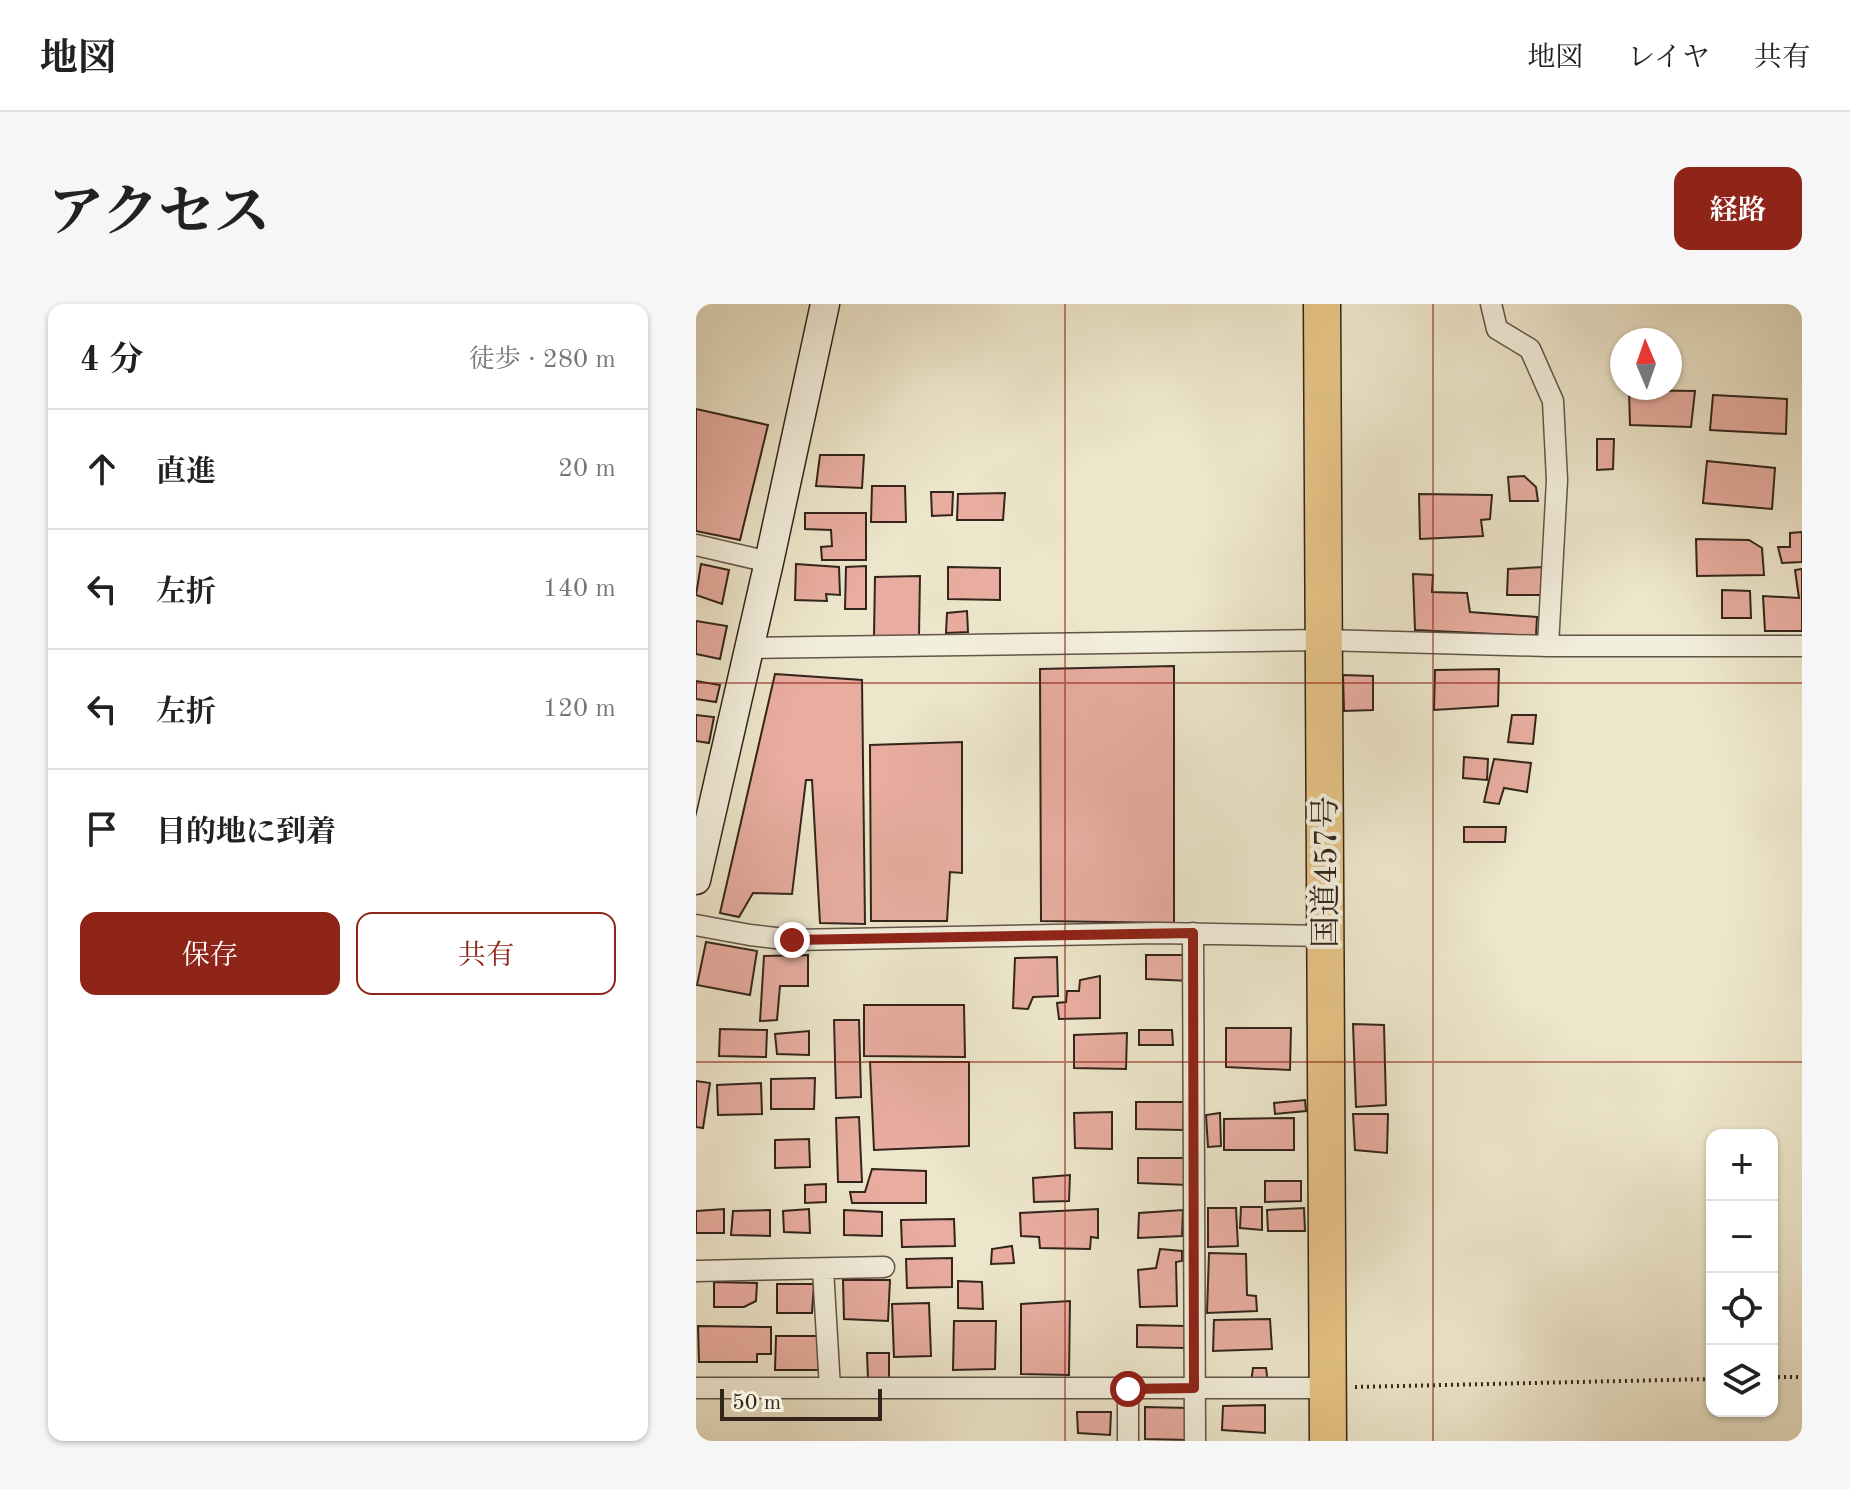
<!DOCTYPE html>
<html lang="ja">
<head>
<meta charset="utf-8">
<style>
	:root { --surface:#fff; --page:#f6f6f6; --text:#222; --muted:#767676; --line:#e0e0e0; --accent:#8f2418 }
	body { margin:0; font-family:"Old Standard TT","Noto Serif JP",serif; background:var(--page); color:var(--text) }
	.controls { position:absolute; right:24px; bottom:24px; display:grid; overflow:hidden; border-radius:16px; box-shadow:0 2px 6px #0004 }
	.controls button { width:72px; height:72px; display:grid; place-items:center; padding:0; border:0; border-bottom:2px solid var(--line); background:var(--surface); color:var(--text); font:40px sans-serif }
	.compass { position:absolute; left:914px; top:24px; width:72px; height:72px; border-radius:50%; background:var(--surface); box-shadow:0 2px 6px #0004; rotate:358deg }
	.scale { position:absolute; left:24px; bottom:20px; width:162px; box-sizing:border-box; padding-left:8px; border:4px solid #33251b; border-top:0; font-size:22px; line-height:28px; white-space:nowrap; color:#33251b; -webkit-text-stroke:6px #f3efdd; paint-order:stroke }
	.stop { position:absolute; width:24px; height:24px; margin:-18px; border:6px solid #8f2418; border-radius:50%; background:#fff }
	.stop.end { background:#8f2418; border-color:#fff; box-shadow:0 2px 8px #0008 }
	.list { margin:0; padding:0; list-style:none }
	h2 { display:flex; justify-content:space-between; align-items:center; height:104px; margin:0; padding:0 32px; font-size:34px }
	h2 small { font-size:26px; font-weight:400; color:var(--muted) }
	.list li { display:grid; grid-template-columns:52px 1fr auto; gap:24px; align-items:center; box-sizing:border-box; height:120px; padding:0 32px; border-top:2px solid var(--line) }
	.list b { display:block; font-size:30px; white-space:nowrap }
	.list em { font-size:26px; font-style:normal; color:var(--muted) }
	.actions { display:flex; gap:16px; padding:24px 32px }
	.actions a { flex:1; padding:18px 0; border:2px solid var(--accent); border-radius:16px; text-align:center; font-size:28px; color:var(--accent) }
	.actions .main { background:var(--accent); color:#fff }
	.icon { flex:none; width:44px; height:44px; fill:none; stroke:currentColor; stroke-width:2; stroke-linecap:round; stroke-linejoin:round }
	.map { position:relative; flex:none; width:1106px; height:1137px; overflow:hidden; border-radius:16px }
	header { display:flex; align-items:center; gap:48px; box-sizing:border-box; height:112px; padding:0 40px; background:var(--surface); border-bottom:2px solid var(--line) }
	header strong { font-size:38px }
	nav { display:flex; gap:44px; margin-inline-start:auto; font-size:28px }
	.intro { display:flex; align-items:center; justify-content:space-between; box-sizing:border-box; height:192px; padding:0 48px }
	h1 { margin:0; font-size:56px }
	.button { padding:20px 36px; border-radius:16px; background:var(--accent); color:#fff; font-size:28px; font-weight:700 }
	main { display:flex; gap:48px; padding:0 48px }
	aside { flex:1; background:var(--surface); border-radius:16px; box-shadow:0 2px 6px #0004 }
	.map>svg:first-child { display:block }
	.building { fill:#e8ada0; stroke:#33251b; stroke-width:2 }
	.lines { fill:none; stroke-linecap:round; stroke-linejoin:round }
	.street-casing { stroke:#625547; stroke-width:23 }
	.secondary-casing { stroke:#33251b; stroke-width:31 }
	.highway-casing { stroke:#33251b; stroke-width:39 }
	.path { stroke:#33251b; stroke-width:4; stroke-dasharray:2 4; stroke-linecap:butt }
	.street { stroke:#f3efdd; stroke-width:20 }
	.secondary { stroke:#f3efdd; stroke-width:28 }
	.highway { stroke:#e6c386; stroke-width:36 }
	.route { stroke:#8f2418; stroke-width:10 }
	.grid { fill:none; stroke:#8f2418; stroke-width:2; stroke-opacity:0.55 }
	.labels { text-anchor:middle; stroke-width:8; stroke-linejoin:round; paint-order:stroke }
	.street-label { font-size:32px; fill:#33251b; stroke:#f3efdd }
</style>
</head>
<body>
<header>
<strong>地図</strong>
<nav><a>地図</a><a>レイヤ</a><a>共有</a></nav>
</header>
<div class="intro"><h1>アクセス</h1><a class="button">経路</a></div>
<main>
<aside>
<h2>4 分<small>徒歩 · 280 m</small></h2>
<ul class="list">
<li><svg class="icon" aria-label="ahead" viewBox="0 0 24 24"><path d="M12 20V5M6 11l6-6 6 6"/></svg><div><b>直進</b></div><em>20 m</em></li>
<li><svg class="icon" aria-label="left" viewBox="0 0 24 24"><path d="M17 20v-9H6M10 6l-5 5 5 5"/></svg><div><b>左折</b></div><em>140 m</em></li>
<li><svg class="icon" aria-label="left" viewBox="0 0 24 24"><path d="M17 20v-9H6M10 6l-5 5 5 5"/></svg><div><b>左折</b></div><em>120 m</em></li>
<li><svg class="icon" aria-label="arrive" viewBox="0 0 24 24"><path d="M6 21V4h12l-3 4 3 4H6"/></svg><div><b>目的地に到着</b></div></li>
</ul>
<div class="actions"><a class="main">保存</a><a>共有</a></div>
</aside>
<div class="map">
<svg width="1106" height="1137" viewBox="0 0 1106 1137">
	<rect width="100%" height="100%" fill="#ede6cb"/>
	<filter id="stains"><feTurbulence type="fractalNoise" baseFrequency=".0025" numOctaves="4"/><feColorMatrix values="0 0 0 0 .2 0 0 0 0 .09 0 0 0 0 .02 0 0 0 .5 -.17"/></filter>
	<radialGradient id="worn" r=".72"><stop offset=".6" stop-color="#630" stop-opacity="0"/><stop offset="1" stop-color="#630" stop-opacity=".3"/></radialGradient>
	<path class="building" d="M933,86L999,87L995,123L934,121Z
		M1017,91L1091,95L1090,130L1014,126Z
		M0,105L72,121L44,236L0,227Z
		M901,135H918L917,165L901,166Z
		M124,151H168L166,184L120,182Z
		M1011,157L1079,164L1076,205L1007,199Z
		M828,172L840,183L842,197H814L812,173Z
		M176,182H209L210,218H175Z
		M235,188H257L256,211L236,212Z
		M309,189L307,216H261L262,190Z
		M723,190L796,191L794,215L785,216L787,232L724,235Z
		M109,209H170V256H126L125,243L136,242L135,226L109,225Z
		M1106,228V258L1086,259L1082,243H1094V229Z
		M1000,235L1053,236L1066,244L1068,271L1001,272Z
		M5,260L33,266L26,300L0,291Z
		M100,260L143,263L144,291L130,290L131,297L99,296Z
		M170,262V305H149L150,263Z
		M252,263L304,264V296L252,295Z
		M848,263V291H811L812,265Z
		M1106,265V327H1069L1067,292L1103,294L1099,266Z
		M717,270L737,271L736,288L771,289L774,308L841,313L840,332L719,326Z
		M224,272L223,332H178L179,273Z
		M1026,286L1054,287L1055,314H1026Z
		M271,307L272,328L250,329L251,309Z
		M0,317L31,322L24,355L0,350Z
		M478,362V619L345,617L344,365Z
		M803,365L802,402L738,406L739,366Z
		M79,370L166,376L169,620L124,619L116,476H110L96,590L57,589L43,613L24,609Z
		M647,371L677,372V406L648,407Z
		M0,377L24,381L20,398L0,395Z
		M0,411L18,413L13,439L0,437Z
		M816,411H840L837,440L812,438Z
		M266,438V569L254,568L251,617H175L174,441Z
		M768,453L792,455L791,476L767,474Z
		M798,455L835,459L831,488L808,484L803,500L788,498Z
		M768,523H810L809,538H768Z
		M10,638L61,647L54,691L1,681Z
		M112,651V682H84L81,716L64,717L68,652Z
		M450,651H494L495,677L450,675Z
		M361,653L362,692L337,693L332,705L317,704L319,654Z
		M404,672V714L363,715L361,699L370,698L371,687H383L384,676Z
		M168,701H268L269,753L168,752Z
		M138,716H163L165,793L140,794Z
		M657,720L688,721L690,801L660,803Z
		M530,724H595L594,766L530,763Z
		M24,725L71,726L70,753L23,752Z
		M443,726H476L477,741H443Z
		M113,727V751L81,750L79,730Z
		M431,729L430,765L378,764V731Z
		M174,758H273V842L178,846Z
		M119,774L118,805H75V775Z
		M0,777L14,779L7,824L0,823Z
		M65,779L66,810L22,811L21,781Z
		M609,796L610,807L579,810L578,799Z
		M440,798H488L487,826L440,825Z
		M416,808V845L379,844L378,809Z
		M524,809L525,842L512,843L510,811Z
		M657,810H692L691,849L659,846Z
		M163,813L166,878H142L140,814Z
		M598,814V846H528V815Z
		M113,835L114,863L79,864V836Z
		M442,854H492V881L442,879Z
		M176,865L230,867V899H156L154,888H169Z
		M374,871L373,897L338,898L337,874Z
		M569,877H605V897L569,898Z
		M130,880V898L109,899V881Z
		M545,903H566V926L544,924Z
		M512,904H540L542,942L512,943Z
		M608,904L609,927H572L571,906Z
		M28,905V929H0V907Z
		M113,905L114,929L88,928L87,907Z
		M402,905V934L395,933L394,945L344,944L343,933L325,932L324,909Z
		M74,906V932L35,931L37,907Z
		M148,906L186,908V932L148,931Z
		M487,906L486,932L442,934L443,909Z
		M258,915L259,942L206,943L205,916Z
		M316,942L318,959L295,960L296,945Z
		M464,945L486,947V957L480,958L481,1002L444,1003L442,966L460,964Z
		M513,949L550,950L551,991L560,992L561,1007L511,1009Z
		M256,954V983L211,984L210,955Z
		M147,976H194L192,1017L148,1015Z
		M262,977L286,978L287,1005L262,1004Z
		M18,978L61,979L60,997L48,1003H18Z
		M81,980H118L116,1009H81Z
		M374,997L373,1071L325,1070V1000Z
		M233,999L235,1052L198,1053L196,1000Z
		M574,1015L576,1045L517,1047L518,1016Z
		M258,1017H300L299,1065L257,1066Z
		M441,1021L489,1022V1044L441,1043Z
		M2,1022L75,1023V1050H61V1058H3Z
		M80,1032H122L123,1066H79Z
		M171,1049H193V1075L172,1076Z
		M557,1064H570L572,1079L555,1078Z
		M569,1101V1129L526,1126L527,1102Z
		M449,1103L494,1104L495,1136L449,1135Z
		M381,1108H415L414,1131L382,1129Z"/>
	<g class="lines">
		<g class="street-casing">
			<path id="street" d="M795,0L801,25L834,45L857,97L861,176L852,342
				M0,241L73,258
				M53,344L627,336L852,342H1106
				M0,621L54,631L96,636L462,629L629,632
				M497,629L499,1137
				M127,965L134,1084
				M0,967L188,963
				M0,1084H631
				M432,1085V1137"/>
		</g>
		<g class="secondary-casing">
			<path id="secondary" d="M0,576L73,258L129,0"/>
		</g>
		<g class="highway-casing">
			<path id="highway" d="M626,0L632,1137"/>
		</g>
		<path class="path" d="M1076,1073H1106
			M659,1083L1016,1075"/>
		<use href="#street" class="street"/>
		<use href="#secondary" class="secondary"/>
		<use href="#highway" class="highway"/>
	</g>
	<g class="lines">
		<path class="route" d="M96,636L497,629L498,1084L432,1085"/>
	</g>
	<path class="grid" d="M369,0V1137M737,0V1137M0,379H1106M0,758H1106"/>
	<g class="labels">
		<g class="street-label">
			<text transform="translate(629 568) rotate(-90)" y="11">国道457号</text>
		</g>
	</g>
	<rect width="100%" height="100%" filter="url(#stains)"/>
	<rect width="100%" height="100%" fill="url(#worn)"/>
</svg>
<div class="controls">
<button>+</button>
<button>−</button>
<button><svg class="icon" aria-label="locate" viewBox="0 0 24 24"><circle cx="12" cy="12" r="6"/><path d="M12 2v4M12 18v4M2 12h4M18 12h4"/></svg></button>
<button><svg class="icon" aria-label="layers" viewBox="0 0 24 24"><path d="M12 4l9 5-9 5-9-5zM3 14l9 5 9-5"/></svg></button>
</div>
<svg class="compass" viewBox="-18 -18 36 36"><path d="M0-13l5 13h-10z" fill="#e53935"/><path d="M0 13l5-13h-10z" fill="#767676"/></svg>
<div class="scale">50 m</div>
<div class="stop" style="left:432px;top:1085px"></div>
<div class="stop end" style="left:96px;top:636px"></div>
</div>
</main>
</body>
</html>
